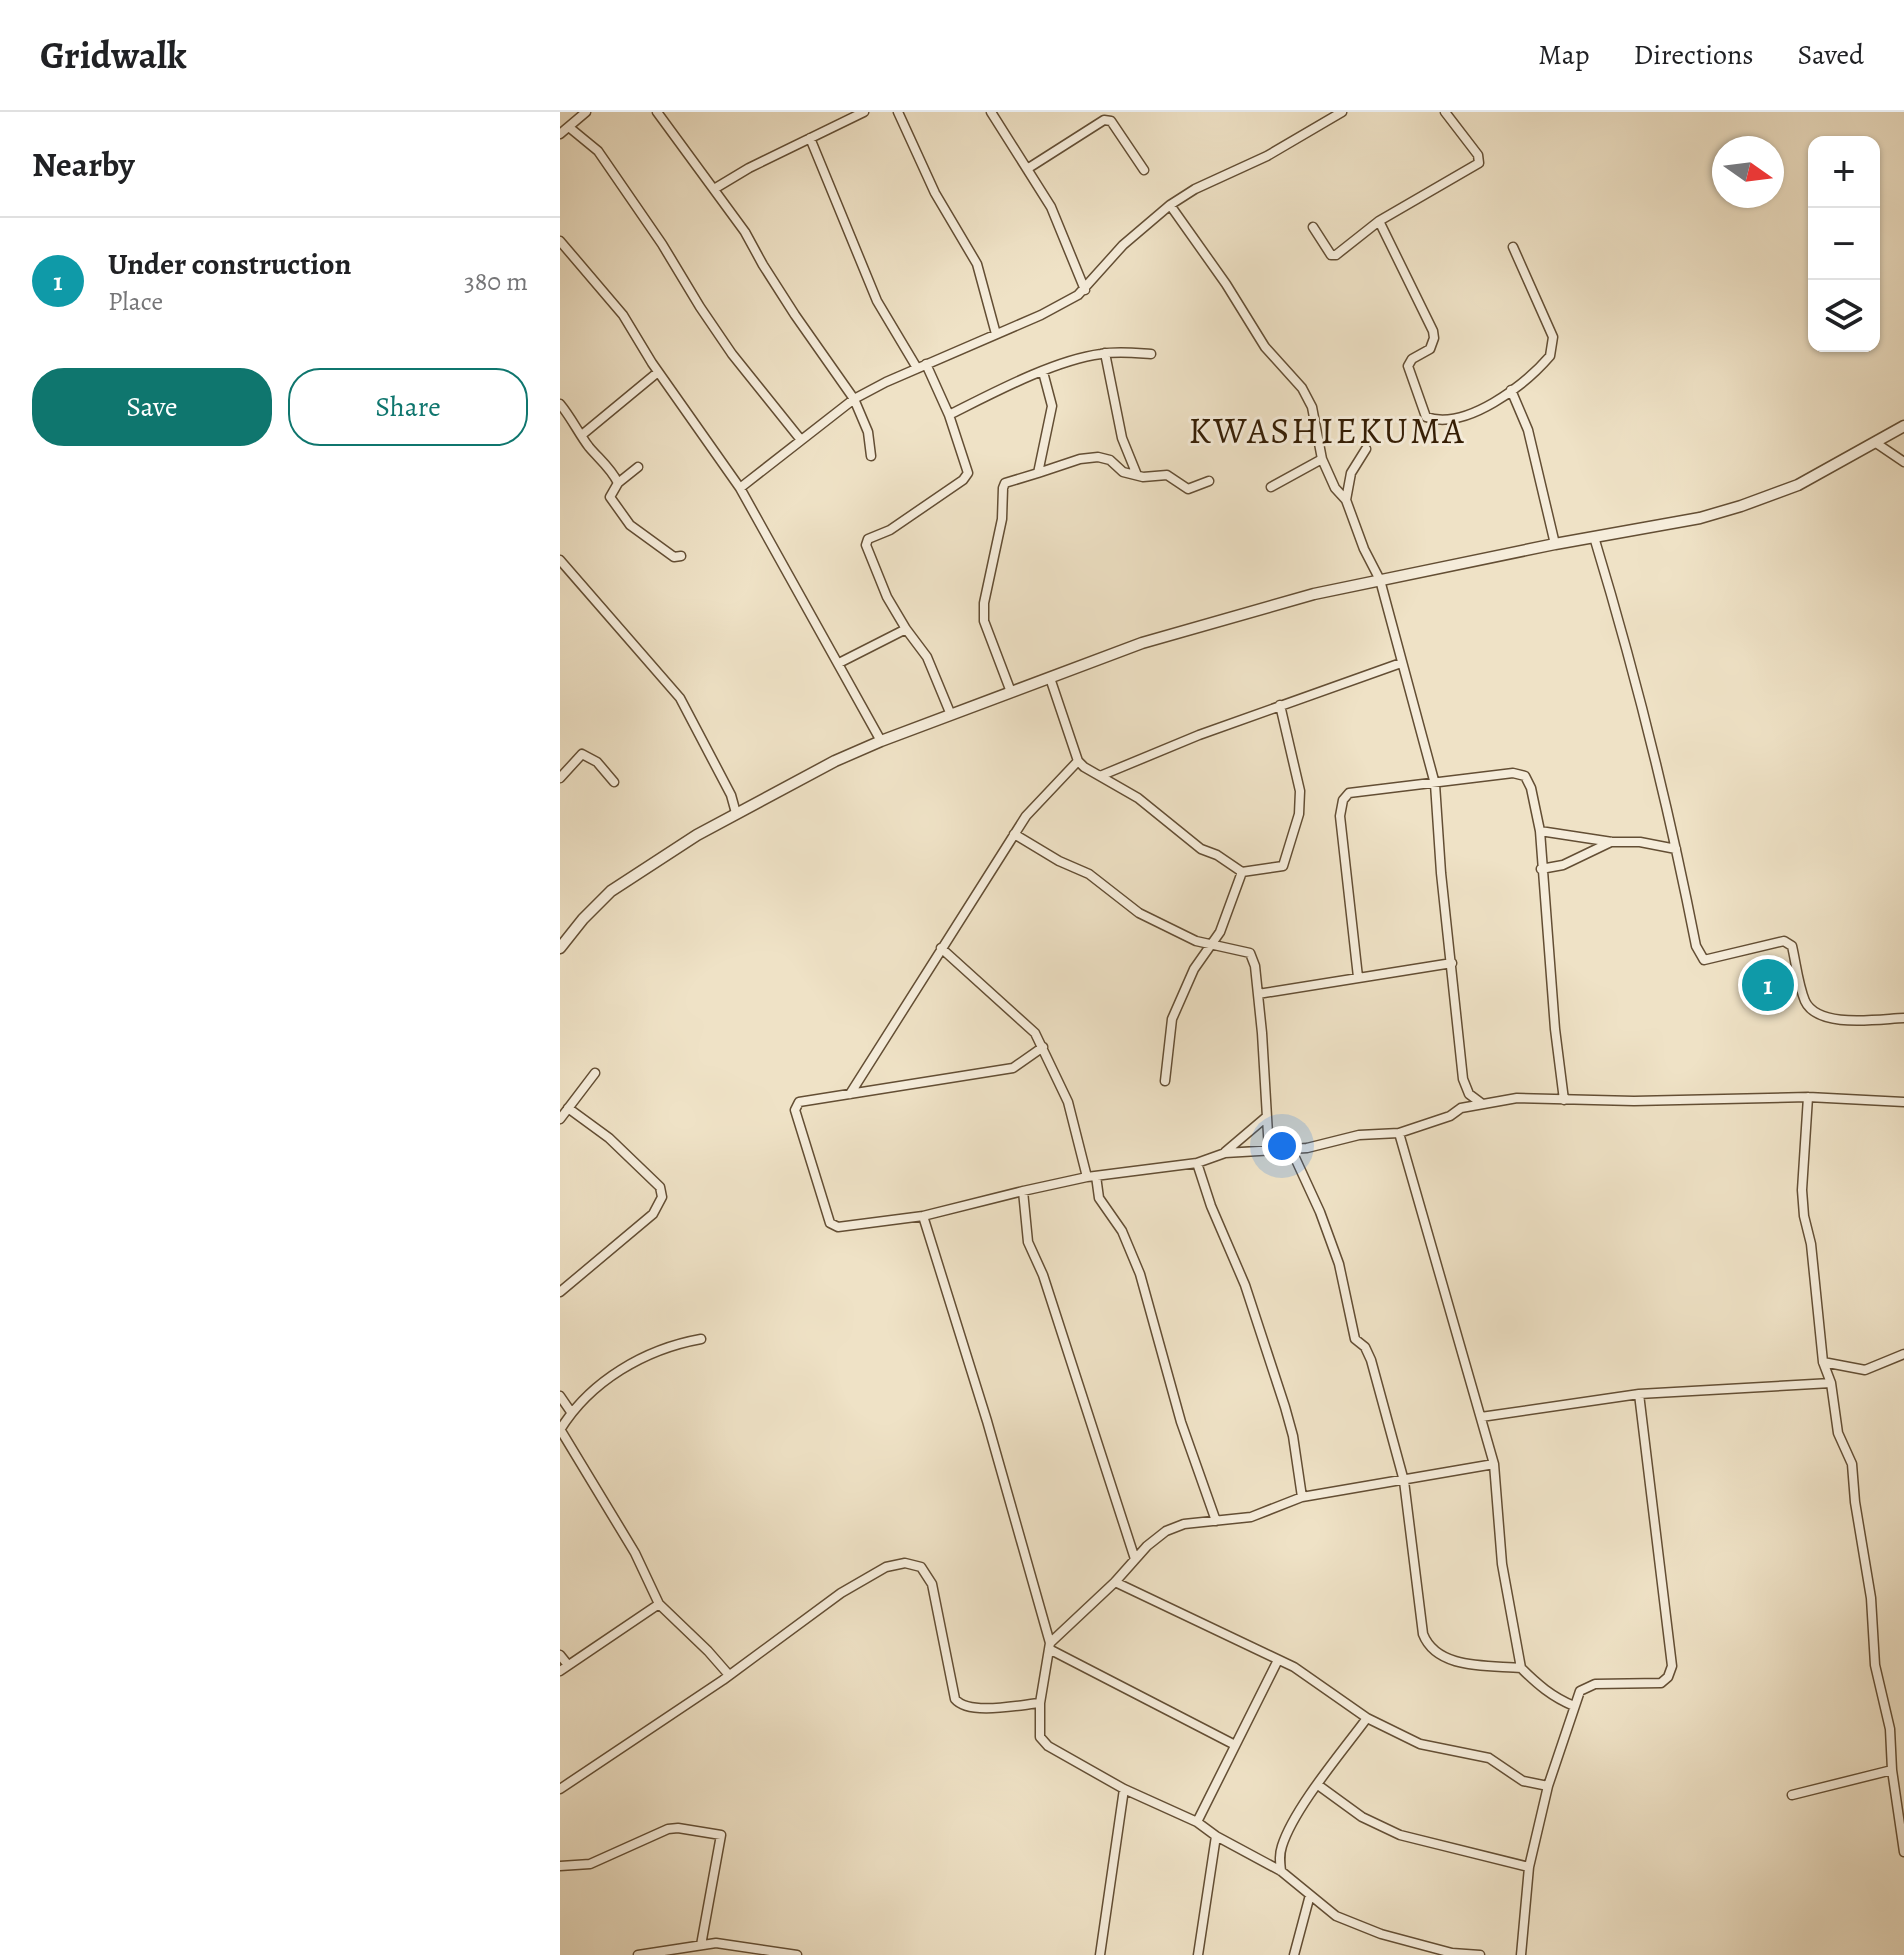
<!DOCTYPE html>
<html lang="en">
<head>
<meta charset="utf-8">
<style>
	:root { --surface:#fff; --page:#f2f2f2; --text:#202124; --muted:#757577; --line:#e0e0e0; --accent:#0f766e }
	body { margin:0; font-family:Alegreya,serif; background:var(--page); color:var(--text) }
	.controls { position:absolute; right:24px; top:24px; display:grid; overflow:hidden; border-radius:16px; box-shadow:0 2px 6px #0004 }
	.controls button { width:72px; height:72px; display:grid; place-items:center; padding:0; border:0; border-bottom:2px solid var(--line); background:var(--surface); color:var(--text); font:40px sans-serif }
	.compass { position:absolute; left:1152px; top:24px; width:72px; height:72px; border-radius:50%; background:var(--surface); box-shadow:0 2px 6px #0004; rotate:104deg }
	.you { position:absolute; left:722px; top:1034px; width:28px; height:28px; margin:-20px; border:6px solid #fff; border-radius:50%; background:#1a73e8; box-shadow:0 0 0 12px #1a73e833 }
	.badge { display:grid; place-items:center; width:52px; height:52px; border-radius:50%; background:var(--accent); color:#fff; font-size:26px; font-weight:700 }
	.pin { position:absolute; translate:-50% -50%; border:4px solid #fff; box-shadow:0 2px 8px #0006 }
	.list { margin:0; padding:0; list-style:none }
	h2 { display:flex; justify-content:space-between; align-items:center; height:104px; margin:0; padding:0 32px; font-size:34px }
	h2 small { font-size:26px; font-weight:400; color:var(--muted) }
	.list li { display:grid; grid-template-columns:52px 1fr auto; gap:24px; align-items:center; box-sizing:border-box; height:128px; padding:0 32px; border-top:2px solid var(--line) }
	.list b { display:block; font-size:30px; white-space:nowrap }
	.list p { margin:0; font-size:26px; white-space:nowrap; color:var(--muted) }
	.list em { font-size:26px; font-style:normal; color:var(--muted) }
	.actions { display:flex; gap:16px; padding:24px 32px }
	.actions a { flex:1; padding:18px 0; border:2px solid var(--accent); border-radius:32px; text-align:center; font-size:28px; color:var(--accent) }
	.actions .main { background:var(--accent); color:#fff }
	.icon { flex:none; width:44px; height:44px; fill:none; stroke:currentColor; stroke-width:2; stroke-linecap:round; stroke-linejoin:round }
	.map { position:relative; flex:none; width:1344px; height:1843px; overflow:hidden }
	header { display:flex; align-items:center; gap:48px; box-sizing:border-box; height:112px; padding:0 40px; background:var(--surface); border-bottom:2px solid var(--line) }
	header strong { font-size:38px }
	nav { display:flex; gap:44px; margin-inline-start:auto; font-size:28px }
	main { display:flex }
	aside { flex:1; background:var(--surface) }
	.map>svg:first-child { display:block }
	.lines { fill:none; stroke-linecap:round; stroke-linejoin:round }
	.minor-casing { stroke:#634e34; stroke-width:11 }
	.tertiary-casing { stroke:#634e34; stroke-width:13 }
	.minor { stroke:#f5ecda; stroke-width:8 }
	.tertiary { stroke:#f5ecda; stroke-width:10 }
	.labels { text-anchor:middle; stroke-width:6; stroke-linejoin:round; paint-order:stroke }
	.quarter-label { font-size:36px; letter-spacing:2px; fill:#341d04; stroke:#f5ecda }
</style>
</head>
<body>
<header>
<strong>Gridwalk</strong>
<nav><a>Map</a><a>Directions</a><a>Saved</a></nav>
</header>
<main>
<aside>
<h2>Nearby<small></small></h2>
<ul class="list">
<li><span class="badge" style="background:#0f9aa8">1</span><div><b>Under construction</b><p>Place</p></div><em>380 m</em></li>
</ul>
<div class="actions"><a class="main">Save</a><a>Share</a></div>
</aside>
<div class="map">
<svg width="1344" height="1843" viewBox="0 0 1344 1843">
	<rect width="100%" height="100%" fill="#efe2c6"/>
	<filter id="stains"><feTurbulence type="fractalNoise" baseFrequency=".0025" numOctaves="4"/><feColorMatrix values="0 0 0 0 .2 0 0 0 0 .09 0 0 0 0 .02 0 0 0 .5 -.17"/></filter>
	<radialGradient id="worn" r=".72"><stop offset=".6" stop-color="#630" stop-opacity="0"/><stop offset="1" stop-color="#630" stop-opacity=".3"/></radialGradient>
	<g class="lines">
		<g class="minor-casing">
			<path id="minor" d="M97,0L185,120L203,153L235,203L294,287L308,320L311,344
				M338,0L375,81L417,152L436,222
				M431,0L491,95L525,178
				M885,0L918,43L919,51L819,109L873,219L874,226L870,237L852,247L848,254L866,305C906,319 965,273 990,244L993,225L953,135
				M10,16L38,39L102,132L140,195L172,242L241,328
				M0,22L26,0
				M250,26L317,189L357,256
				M467,57L544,8L551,9L584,58
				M154,77L189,56L304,0
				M610,93L666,172L705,235L742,276L752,295L762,347L775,376L786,388L804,437L820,468L875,672L881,761L903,967L909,982L921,991
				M753,115L771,143H776L819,109
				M0,129L63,203L92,251L180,376L321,629
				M545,241L562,326L577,363
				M366,252L389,303L408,361L403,368L330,418L308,427L306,433L327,485L346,517L367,545L391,603
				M951,278L968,318L995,432
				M0,292C11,305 19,322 29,335C39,347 51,356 58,371
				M389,303C431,282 494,248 541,242C557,239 575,241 591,242
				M23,322L98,260
				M1316,331L1344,350
				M78,355L58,371L50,385L70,413L114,445L121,444
				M478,361L520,347L538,345L550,348L563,360L583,365L607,363L628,377L649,369
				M711,375L762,347
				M180,376L294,287L326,270L481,203L518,183L563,133L610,93L635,77L707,44L782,0
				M786,388L791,361L806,337
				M1034,425C1075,560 1109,696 1136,834L1144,848L1224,829L1232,834C1236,851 1238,872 1245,889C1258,917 1318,907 1344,906
				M0,448L120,586L171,683L176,701
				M279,551L346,517
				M490,566L518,649L524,655L578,686L641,737L657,743L682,760L660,820L634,857L612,907L605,969
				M451,580L424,509V491L442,407L443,376L445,371L478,361L492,294L483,260
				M540,664L639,623L841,551
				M0,666L22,642L37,650L54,670
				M980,719L1052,730H1080L1116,737
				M454,722L499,749L529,762L579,801L636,829L690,841L695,854L702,921L709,1039
				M981,757L1003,753L1051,730
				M682,760L723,754L739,702L740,679L720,593
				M381,836L475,921L508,990L527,1065
				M798,865L780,704L783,688L789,681L953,661L965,664L971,676L980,719L995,917L1004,988
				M698,882L892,851
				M483,935L453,956L239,990L235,998L270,1111L278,1115L363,1104L463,1079L527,1065L637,1051L665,1041L747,1036L799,1023L839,1021L890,1004L901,996L957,986L1074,989L1248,985L1344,990
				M290,982L466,704L518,649
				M1248,985L1242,1078L1244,1104L1251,1132L1263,1250L1271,1271L1278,1321L1292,1352L1295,1390L1311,1486L1315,1553L1330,1617L1332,1658L1344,1740
				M0,1007L35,961
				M839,1021L934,1352L942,1452L961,1556
				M731,1037L760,1100L779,1152L795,1227L805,1235L811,1248L844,1369L863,1522C877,1558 928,1553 961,1556C977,1572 992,1585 1014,1594
				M665,1040L705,1006
				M637,1051L651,1094L685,1173L725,1295L733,1324L742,1385
				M536,1064L539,1086L562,1119L580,1162L621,1310L656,1409
				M463,1079L468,1130L483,1163L575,1447
				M363,1104L427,1309L490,1531L480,1591V1625L488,1634L564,1677L637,1710L656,1724L721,1759L776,1804L821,1822L892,1841L920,1843
				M0,1180L93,1102L102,1085L100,1075L49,1026L8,996
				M1263,1250L1305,1258L1344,1242
				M0,1284L11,1300
				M921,1305L1079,1282L1271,1271
				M0,1317L75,1441L99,1492L148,1539L169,1563
				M0,1318C30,1269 85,1237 141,1227
				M555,1470L734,1555L807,1606L860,1632L929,1646L963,1669L988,1674
				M490,1531L555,1470L587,1434L606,1419L624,1412L691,1405L742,1385L934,1352
				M489,1537L675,1633
				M0,1543L8,1553
				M0,1559L99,1492
				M758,1673L802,1705L840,1723L969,1755
				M0,1677L163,1568L281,1481L326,1455L345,1451L361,1455L372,1472L395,1587C409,1604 459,1593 480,1591
				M1232,1683L1332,1658
				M637,1710L718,1548
				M0,1754L30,1752L108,1717L118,1716L161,1723L141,1833
				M721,1759C720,1750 719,1743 722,1734C734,1696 782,1640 807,1606
				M78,1843L156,1831L237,1843
				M540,1843L564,1677
				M638,1843L656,1724
				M734,1843L750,1783
				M961,1843L969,1755L988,1674L1020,1579L1035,1572L1101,1571L1108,1565L1112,1554L1079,1282"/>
		</g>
		<g class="tertiary-casing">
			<path id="tertiary" d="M0,836L23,807L51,779L137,723L275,649L321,629L582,531L754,482L995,432L1140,406L1181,394L1238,373L1344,314"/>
		</g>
		<use href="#minor" class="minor"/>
		<use href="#tertiary" class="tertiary"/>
	</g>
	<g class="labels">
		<g class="quarter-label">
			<text x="767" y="331">KWASHIEKUMA</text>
		</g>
	</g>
	<rect width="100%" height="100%" filter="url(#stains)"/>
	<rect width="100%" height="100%" fill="url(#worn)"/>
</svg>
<div class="controls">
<button>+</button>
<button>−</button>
<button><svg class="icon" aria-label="layers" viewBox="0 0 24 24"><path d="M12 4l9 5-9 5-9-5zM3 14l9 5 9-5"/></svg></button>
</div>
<svg class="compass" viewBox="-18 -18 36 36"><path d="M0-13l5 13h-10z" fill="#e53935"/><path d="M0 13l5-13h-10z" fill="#757577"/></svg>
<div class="you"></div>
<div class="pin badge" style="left:1208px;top:873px;background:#0f9aa8">1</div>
</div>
</main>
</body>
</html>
